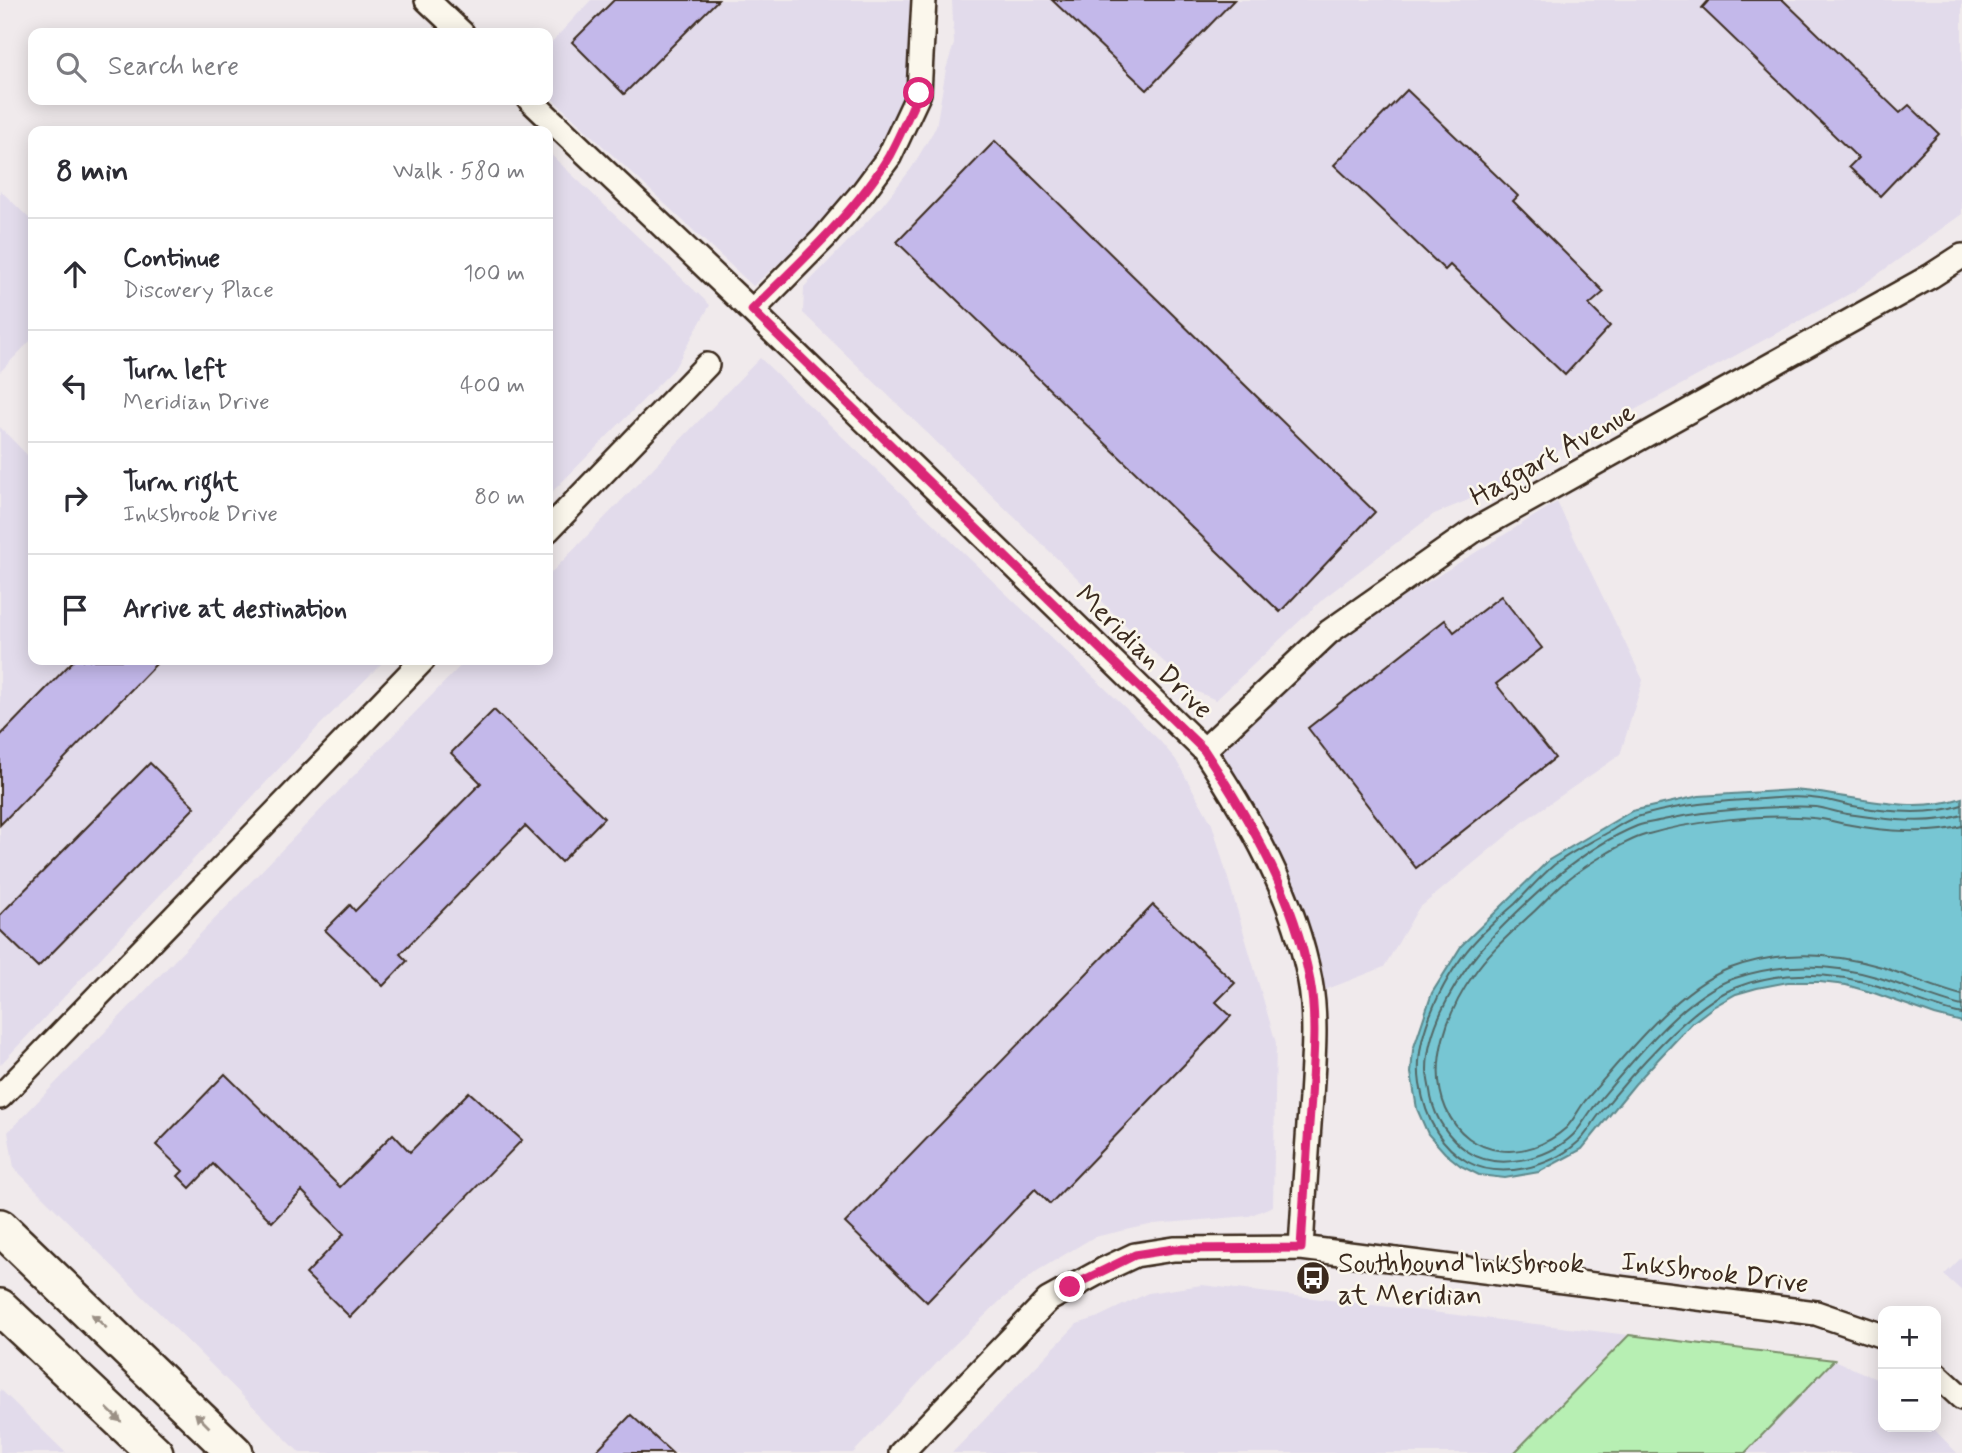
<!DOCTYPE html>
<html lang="en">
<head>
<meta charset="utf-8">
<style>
	:root { --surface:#fff; --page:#f7f7f7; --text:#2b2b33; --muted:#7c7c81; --line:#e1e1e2 }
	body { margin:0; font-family:Mynerve,sans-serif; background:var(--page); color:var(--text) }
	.controls { position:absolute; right:21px; bottom:21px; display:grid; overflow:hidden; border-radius:14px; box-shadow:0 4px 18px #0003 }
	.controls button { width:63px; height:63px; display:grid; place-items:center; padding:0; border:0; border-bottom:2px solid var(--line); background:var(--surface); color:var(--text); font:35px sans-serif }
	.stop { position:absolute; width:21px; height:21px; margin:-16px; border:5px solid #db2777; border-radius:50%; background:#fff }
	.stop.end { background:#db2777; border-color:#fff; box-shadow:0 2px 7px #0008 }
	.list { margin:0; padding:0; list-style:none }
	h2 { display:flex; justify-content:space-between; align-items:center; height:91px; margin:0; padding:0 28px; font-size:30px }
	h2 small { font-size:23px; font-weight:400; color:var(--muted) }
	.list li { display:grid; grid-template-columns:46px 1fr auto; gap:21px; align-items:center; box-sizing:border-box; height:112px; padding:0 28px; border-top:2px solid var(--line) }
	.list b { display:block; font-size:26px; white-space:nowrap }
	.list p { margin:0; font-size:23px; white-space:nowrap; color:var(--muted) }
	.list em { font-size:23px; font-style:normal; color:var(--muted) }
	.icon { flex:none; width:38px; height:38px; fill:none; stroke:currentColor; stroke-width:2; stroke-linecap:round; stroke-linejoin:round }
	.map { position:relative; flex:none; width:1962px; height:1453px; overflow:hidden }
	.search { position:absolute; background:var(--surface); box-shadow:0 4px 18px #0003; left:28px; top:28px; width:525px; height:77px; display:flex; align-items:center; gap:18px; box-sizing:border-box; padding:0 24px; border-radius:14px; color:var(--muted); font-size:26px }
	.panel { position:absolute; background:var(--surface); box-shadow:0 4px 18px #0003; left:28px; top:126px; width:525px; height:539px; border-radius:14px }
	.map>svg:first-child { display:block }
	.built { fill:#e2dbeb }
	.green { fill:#b7efb3; stroke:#798c68; stroke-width:2 }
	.water { fill:#77c6d3; stroke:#5f888b; stroke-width:2 }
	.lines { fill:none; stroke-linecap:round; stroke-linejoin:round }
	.shore { stroke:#536866; stroke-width:2 }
	.building { fill:#c3b8ea; stroke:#3b2a1e; stroke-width:2 }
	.street-casing { stroke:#3b2a1e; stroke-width:28 }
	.primary-casing { stroke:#3b2a1e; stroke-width:40 }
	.street { stroke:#fbf7ec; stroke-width:23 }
	.primary { stroke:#fbf7ec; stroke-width:35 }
	.oneway { fill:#9b9085 }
	.route { stroke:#db2777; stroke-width:9 }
	.labels { text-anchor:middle; stroke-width:5; stroke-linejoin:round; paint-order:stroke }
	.street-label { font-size:28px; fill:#3b2a1e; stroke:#fbf7ec }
	.poi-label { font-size:28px; fill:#3b2a1e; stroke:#fbf7ec; text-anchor:start }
</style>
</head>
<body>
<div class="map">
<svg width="1962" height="1453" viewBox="0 0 1962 1453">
	<rect width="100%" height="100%" fill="#f0eaec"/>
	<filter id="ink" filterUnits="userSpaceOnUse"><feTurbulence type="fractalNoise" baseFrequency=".0143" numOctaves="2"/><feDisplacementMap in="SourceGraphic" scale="14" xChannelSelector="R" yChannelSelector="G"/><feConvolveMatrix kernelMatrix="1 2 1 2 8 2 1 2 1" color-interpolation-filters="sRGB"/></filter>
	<g filter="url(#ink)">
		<path class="built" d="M591,0H914L910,87L878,156L824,224L753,286L548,95V46Z
			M952,0H1962V214L1853,292L1466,501L1434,514L1324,598L1216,700L1193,690L803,313L804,287L880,208L911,169L936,127L946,69L954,44Z
			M548,152L710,305L674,369L548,496Z
			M0,190L33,222V338L0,372Z
			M760,358L1159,740L1176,760L1212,824L1276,1043L1273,1206L1249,1216L1154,1224L1094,1237L1037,1271L1000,1301L948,1351L853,1453H300L14,1168L8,1132L466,660H548V576Z
			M0,427L33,461V660H385L318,727L0,1065Z
			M1557,502L1643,680L1620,755L1527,819L1418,909L1384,967L1325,990L1305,911L1281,853L1215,751L1334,640Z
			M1962,1257V1291L1944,1275Z
			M1202,1285L1629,1335L1514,1453H952L1077,1324L1096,1318L1148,1293Z
			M1834,1360L1883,1382V1427H1932L1957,1453H1745Z
			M0,1389L66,1453H0Z"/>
		<path class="green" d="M1629,1335L1834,1360L1745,1453H1514Z"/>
		<path class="water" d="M1794,790C1849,794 1908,816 1962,798V1022L1935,1015L1874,993L1846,985L1820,982H1788L1757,988L1736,994L1713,1007L1692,1023L1635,1084L1582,1149L1539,1172L1505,1178L1479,1175L1461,1166L1445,1153L1428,1134L1417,1109L1411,1073L1413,1050L1432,993L1462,945L1549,860L1632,811L1699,796Z"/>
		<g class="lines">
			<path class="shore" d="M1962,805C1930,816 1887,812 1853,806C1842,804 1831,800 1820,799C1795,795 1770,799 1745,800C1709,802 1672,806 1637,817C1626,820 1616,828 1607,833C1589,843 1570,853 1554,865C1540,877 1528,891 1515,904C1503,914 1491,925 1480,936C1447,970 1412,1035 1420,1084C1425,1116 1438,1145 1468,1162C1501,1180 1550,1167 1577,1143C1586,1136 1591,1125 1598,1116C1628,1078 1692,1003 1737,987C1783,970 1831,972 1878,986C1906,996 1933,1008 1962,1014
				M1962,815C1930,825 1888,820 1855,815C1842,814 1829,809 1816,807C1792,805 1767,808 1742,809C1715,811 1690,814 1663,820C1655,822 1645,823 1637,826C1583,848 1534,894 1494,935C1462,968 1427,1023 1427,1070C1427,1079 1430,1088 1431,1097C1435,1119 1449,1138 1467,1151C1497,1172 1548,1159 1573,1135C1581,1127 1586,1117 1593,1108C1628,1067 1683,995 1735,978C1783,962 1831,963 1880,978C1908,987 1933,999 1962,1006
				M1962,826C1932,835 1883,831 1851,825C1839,823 1826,819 1813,818C1764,813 1692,821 1645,835C1624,841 1583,867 1566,881C1552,892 1541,906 1528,917C1509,935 1489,952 1474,974C1448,1010 1427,1065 1446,1109C1468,1159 1527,1163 1566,1128C1574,1120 1578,1110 1585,1101C1622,1059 1675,990 1728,969C1778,950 1831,952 1882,967C1909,976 1934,988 1962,995"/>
		</g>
		<path class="building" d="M614,0H718L624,94L572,42Z
			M1052,0H1234L1147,90Z
			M1709,0H1783L1900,113L1909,105L1939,134L1880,196L1849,167L1858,158L1702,8Z
			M1407,90L1518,196L1513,201L1604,292L1589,305L1610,326L1565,375L1450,265L1445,270L1334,165Z
			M995,141L1375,512L1280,612L897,242Z
			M1501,596L1542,648L1496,684L1555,758L1416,868L1308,728L1445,620L1454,632Z
			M74,660H160L0,825V736Z
			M494,710L604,818L561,862L525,826L400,954L407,961L383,986L325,930L350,905L355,911L481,783L451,753Z
			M150,763L195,807L38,967L0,930V915Z
			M1153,905L1235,983L1216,1002L1231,1016L1050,1204L1035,1189L927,1302L845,1223Z
			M225,1074L340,1187L393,1134L410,1152L469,1092L522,1140L350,1317L306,1274L344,1234L302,1191L272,1222L213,1164L190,1188L178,1176L183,1171L156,1145Z
			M631,1415L672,1453H594Z"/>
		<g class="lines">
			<g class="street-casing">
				<path id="street" d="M427,0L462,33
					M530,100L752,311L1204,750C1251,821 1294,896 1310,981C1317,1019 1313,1060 1311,1098C1307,1148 1304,1198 1301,1248
					M752,311L824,238L863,192L889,157L919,93L924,0
					M548,530L707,365
					M1204,750L1329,632L1473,531L1931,276L1962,256
					M0,1097L423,660
					M1936,1374L1962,1398
					M901,1453L1048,1300L1103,1270L1135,1255L1174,1249L1301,1248L1816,1313L1883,1336"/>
			</g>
			<g class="primary-casing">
				<path id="primary" d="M0,1227L235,1453
					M0,1307L155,1453"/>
			</g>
			<use href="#street" class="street"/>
			<use href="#primary" class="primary"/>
		</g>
		<defs><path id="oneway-solid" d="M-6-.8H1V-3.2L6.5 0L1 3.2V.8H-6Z" transform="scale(1.75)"/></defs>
		<g class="oneway">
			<use href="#oneway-solid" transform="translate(99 1321) rotate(-137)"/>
			<use href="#oneway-solid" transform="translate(114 1415) rotate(43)"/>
			<use href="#oneway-solid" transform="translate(202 1420) rotate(-135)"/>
		</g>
	</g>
	<g class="lines" filter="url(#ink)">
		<path class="route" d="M919,93C909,114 900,136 889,156C857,211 797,265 752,310L1204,750C1251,821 1294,896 1310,981C1317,1019 1313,1060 1311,1098C1307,1148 1304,1198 1301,1248L1174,1249L1135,1255L1070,1287"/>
	</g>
	<defs>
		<g id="bus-disc" transform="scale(1.75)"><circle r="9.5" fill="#3b2a1e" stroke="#fbf7ec"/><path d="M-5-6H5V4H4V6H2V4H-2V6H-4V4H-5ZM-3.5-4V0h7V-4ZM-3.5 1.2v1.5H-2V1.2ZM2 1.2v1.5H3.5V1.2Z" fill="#fff"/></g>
	</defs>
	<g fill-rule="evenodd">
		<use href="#bus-disc" x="1313" y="1278"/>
	</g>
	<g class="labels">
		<g class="street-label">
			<text transform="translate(1552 453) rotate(-29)" y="10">Haggart Avenue</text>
			<text transform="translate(1145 651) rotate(44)" y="10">Meridian Drive</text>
			<text transform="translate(1715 1271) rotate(7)" y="10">Inksbrook Drive</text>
		</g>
		<g class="poi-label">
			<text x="1338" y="1272">Southbound Inksbrook<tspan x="1338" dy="32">at Meridian</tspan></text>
		</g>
	</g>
</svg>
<div class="controls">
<button>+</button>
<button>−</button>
</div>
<div class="stop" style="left:919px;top:93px"></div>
<div class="stop end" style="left:1070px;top:1287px"></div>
<div class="search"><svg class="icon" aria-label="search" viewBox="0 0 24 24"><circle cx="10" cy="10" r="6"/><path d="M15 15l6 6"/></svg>Search here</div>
<section class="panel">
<h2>8 min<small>Walk · 580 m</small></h2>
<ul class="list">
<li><svg class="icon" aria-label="ahead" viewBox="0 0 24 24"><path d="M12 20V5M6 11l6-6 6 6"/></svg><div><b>Continue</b><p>Discovery Place</p></div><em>100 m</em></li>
<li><svg class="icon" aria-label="left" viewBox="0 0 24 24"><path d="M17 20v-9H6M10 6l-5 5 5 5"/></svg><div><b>Turn left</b><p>Meridian Drive</p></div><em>400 m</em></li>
<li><svg class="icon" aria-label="right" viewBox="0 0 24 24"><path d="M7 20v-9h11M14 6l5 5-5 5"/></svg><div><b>Turn right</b><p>Inksbrook Drive</p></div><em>80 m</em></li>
<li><svg class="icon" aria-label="arrive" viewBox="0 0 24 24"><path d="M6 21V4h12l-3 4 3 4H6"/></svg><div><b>Arrive at destination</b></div></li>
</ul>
</section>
</div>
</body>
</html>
